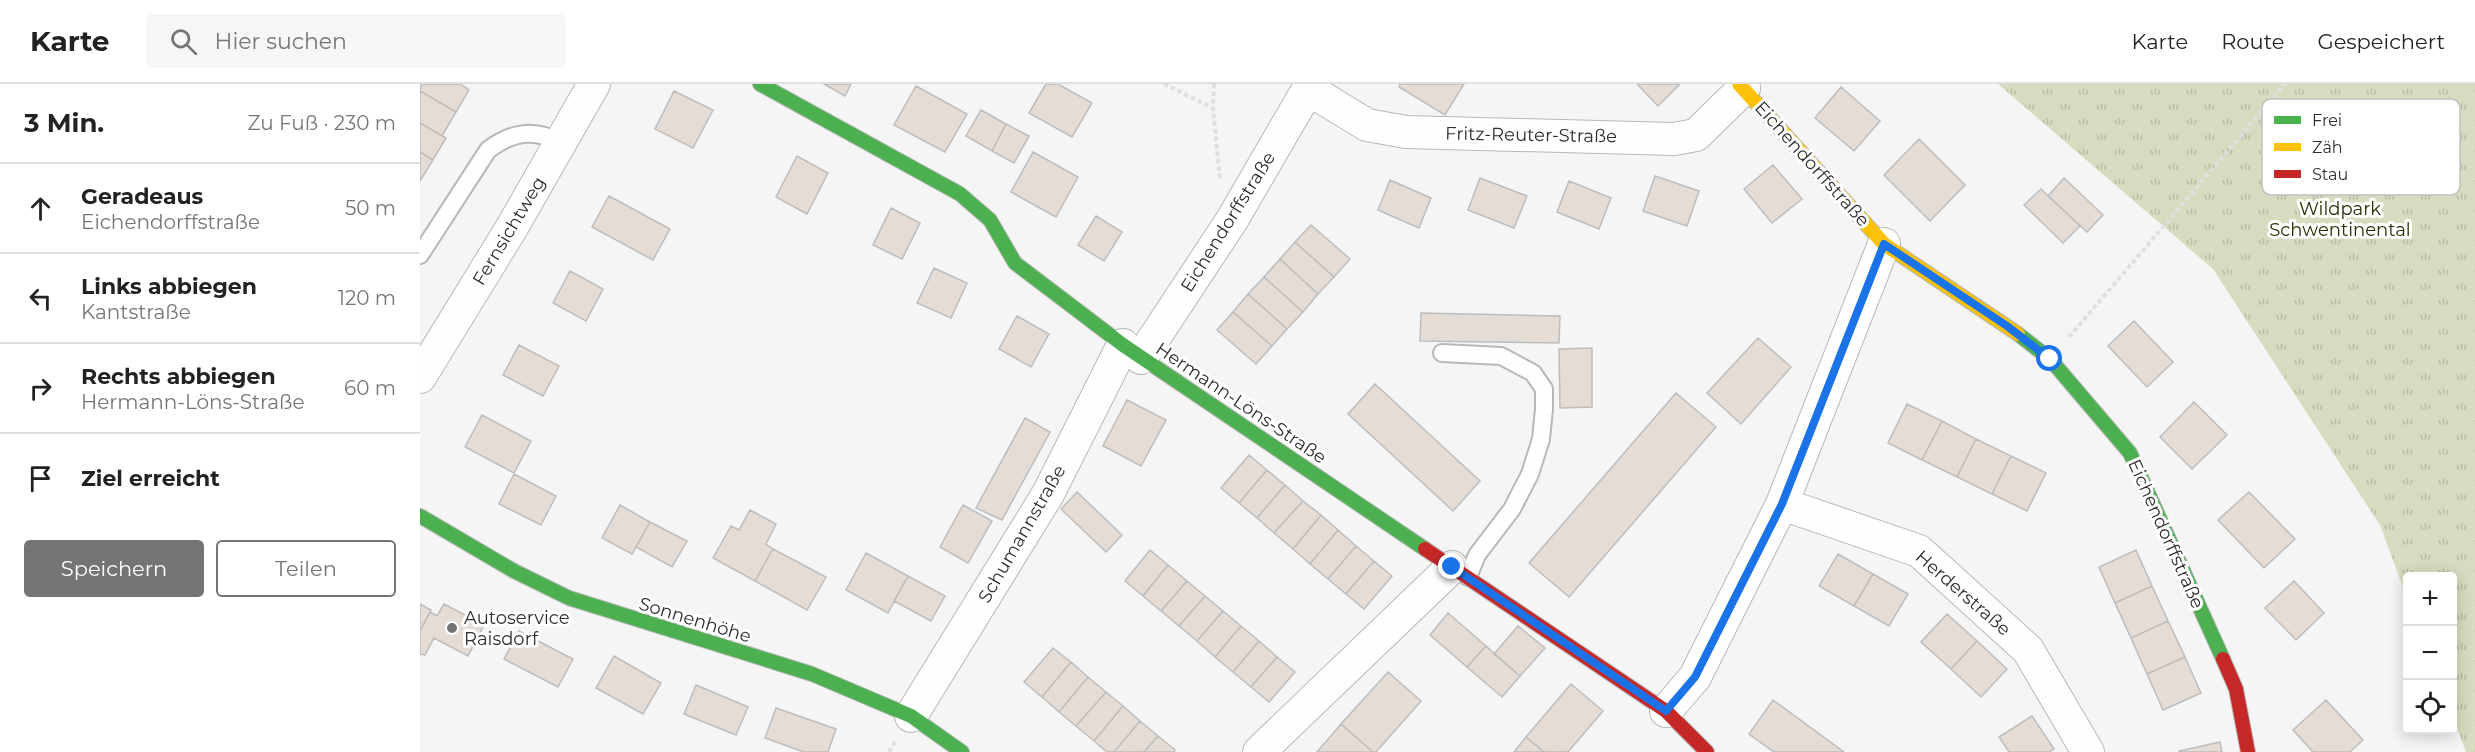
<!DOCTYPE html>
<html lang="de">
<head>
<meta charset="utf-8">
<style>
	:root { --surface:#fff; --page:#f6f6f6; --text:#222; --muted:#767676; --line:#e0e0e0; --accent:#747474 }
	body { margin:0; font-family:Montserrat,sans-serif; background:var(--page); color:var(--text) }
	.controls { position:absolute; right:18px; bottom:18px; display:grid; overflow:hidden; border-radius:6px; box-shadow:0 3px 15px #0003 }
	.controls button { width:54px; height:54px; display:grid; place-items:center; padding:0; border:0; border-bottom:2px solid var(--line); background:var(--surface); color:var(--text); font:30px sans-serif }
	.stop { position:absolute; width:18px; height:18px; margin:-14px; border:4px solid #1a73e8; border-radius:50%; background:#fff }
	.stop.end { background:#1a73e8; border-color:#fff; box-shadow:0 2px 6px #0008 }
	.list { margin:0; padding:0; list-style:none }
	h2 { display:flex; justify-content:space-between; align-items:center; height:78px; margin:0; padding:0 24px; font-size:26px }
	h2 small { font-size:20px; font-weight:400; color:var(--muted) }
	.list li { display:grid; grid-template-columns:39px 1fr auto; gap:18px; align-items:center; box-sizing:border-box; height:90px; padding:0 24px; border-top:2px solid var(--line) }
	.list b { display:block; font-size:22px; white-space:nowrap }
	.list p { margin:0; font-size:20px; white-space:nowrap; color:var(--muted) }
	.list em { font-size:20px; font-style:normal; color:var(--muted) }
	.actions { display:flex; gap:12px; padding:18px 24px }
	.actions a { flex:1; padding:14px 0; border:2px solid var(--accent); border-radius:6px; text-align:center; font-size:21px; color:var(--accent) }
	.actions .main { background:var(--accent); color:#fff }
	.icon { flex:none; width:33px; height:33px; fill:none; stroke:currentColor; stroke-width:2; stroke-linecap:round; stroke-linejoin:round }
	.map { position:relative; flex:none; width:2055px; height:668px; overflow:hidden }
	header { display:flex; align-items:center; gap:36px; box-sizing:border-box; height:84px; padding:0 30px; background:var(--surface); border-bottom:2px solid var(--line) }
	header strong { font-size:28px }
	nav { display:flex; gap:33px; margin-inline-start:auto; font-size:21px }
	.search { width:420px; height:54px; background:var(--page); display:flex; align-items:center; gap:15px; box-sizing:border-box; padding:0 21px; border-radius:6px; color:var(--muted); font-size:22px }
	main { display:flex }
	aside { flex:1; background:var(--surface) }
	.map>svg:first-child { display:block }
	.park { fill:url(#park-tufts) }
	.building { fill:#e4dcd5; stroke:#bdbdbd; stroke-width:1.5 }
	.lines { fill:none; stroke-linecap:round; stroke-linejoin:round }
	.lane-casing { stroke:#b8b8b8; stroke-width:20 }
	.street-casing { stroke:#b8b8b8; stroke-width:34 }
	.fast-casing { stroke:#b8b8b8; stroke-width:16 }
	.slow-casing { stroke:#b8b8b8; stroke-width:16 }
	.jam-casing { stroke:#b8b8b8; stroke-width:16 }
	.path { stroke:#dfdfdf; stroke-width:4; stroke-dasharray:4.5 3; stroke-linecap:butt }
	.lane { stroke:#fefefe; stroke-width:16 }
	.street { stroke:#fefefe; stroke-width:32 }
	.fast { stroke:#4caf50; stroke-width:14 }
	.slow { stroke:#ffc107; stroke-width:14 }
	.jam { stroke:#c62828; stroke-width:14 }
	.route { stroke:#1a73e8; stroke-width:8 }
	.poi-dot { fill:#747474; stroke:#fff; stroke-width:2 }
	.labels { text-anchor:middle; stroke-width:6; stroke-linejoin:round; paint-order:stroke }
	.street-label { font-size:18px; fill:#2e2e2f; stroke:#fff }
	.park-label { font-size:18px; fill:#292e05; stroke:#fff }
	.poi-label { font-size:18px; fill:#2e2e2f; stroke:#fff; text-anchor:start }
	.key { fill:#fff; stroke:#c0c0c1; stroke-width:1.5 }
	.key-label { font-size:16px; fill:#2e2e2f }
</style>
</head>
<body>
<header>
<strong>Karte</strong>
<div class="search"><svg class="icon" aria-label="search" viewBox="0 0 24 24"><circle cx="10" cy="10" r="6"/><path d="M15 15l6 6"/></svg>Hier suchen</div>
<nav><a>Karte</a><a>Route</a><a>Gespeichert</a></nav>
</header>
<main>
<aside>
<h2>3 Min.<small>Zu Fuß · 230 m</small></h2>
<ul class="list">
<li><svg class="icon" aria-label="ahead" viewBox="0 0 24 24"><path d="M12 20V5M6 11l6-6 6 6"/></svg><div><b>Geradeaus</b><p>Eichendorffstraße</p></div><em>50 m</em></li>
<li><svg class="icon" aria-label="left" viewBox="0 0 24 24"><path d="M17 20v-9H6M10 6l-5 5 5 5"/></svg><div><b>Links abbiegen</b><p>Kantstraße</p></div><em>120 m</em></li>
<li><svg class="icon" aria-label="right" viewBox="0 0 24 24"><path d="M7 20v-9h11M14 6l5 5-5 5"/></svg><div><b>Rechts abbiegen</b><p>Hermann-Löns-Straße</p></div><em>60 m</em></li>
<li><svg class="icon" aria-label="arrive" viewBox="0 0 24 24"><path d="M6 21V4h12l-3 4 3 4H6"/></svg><div><b>Ziel erreicht</b></div></li>
</ul>
<div class="actions"><a class="main">Speichern</a><a>Teilen</a></div>
</aside>
<div class="map">
<svg width="2055" height="668" viewBox="0 0 2055 668">
	<defs>
		<pattern id="park-tufts" width="24" height="20" patternUnits="userSpaceOnUse" patternTransform="scale(1.5)"><rect width="24" height="20" fill="#d7dcc0"/><path d="M3 7l-1-3M5 7V3M7 7l1-3M15 17l-1-3M17 17v-4M19 17l1-3" fill="none" stroke="#b9bda5"/></pattern>
	</defs>
	<rect width="100%" height="100%" fill="#f5f5f5"/>
	<path class="park" d="M1578,0H2055V668H2046L2033,633L2032,492H1988L1987,514L1960,441L1793,185Z"/>
	<path class="building" d="M1,0H40L49,6L36,28L0,7Z
		M404,0H431L425,12Z
		M626,0H638L672,19L652,53L609,29Z
		M980,0H1044L1025,31L979,3Z
		M1217,0H1260L1238,22Z
		M496,2L547,30L525,68L474,41Z
		M1421,3L1460,37L1434,67L1395,34Z
		M0,7L36,28L22,52L0,39Z
		M254,7L293,26L273,64L235,45Z
		M561,26L586,40L572,67L546,52Z
		M0,39L26,54L13,76L0,68Z
		M586,40L609,52L594,79L572,67Z
		M1499,55L1545,101L1510,137L1464,91Z
		M0,68L13,76L0,97Z
		M613,68L658,93L636,133L591,108Z
		M377,72L408,89L387,130L356,113Z
		M1353,81L1382,115L1352,139L1324,105Z
		M1235,92L1279,107L1267,142L1223,127Z
		M1060,94L1107,112L1094,144L1048,126Z
		M1644,94L1683,131L1667,148L1628,112Z
		M970,96L1011,114L999,144L958,126Z
		M1149,97L1191,114L1179,145L1137,128Z
		M1621,105L1660,142L1643,159L1604,121Z
		M189,112L250,145L233,176L172,143Z
		M471,124L500,139L482,175L453,161Z
		M676,132L702,148L684,177L658,161Z
		M891,141L930,175L914,193L875,158Z
		M875,158L914,193L898,210L860,175Z
		M860,175L898,210L883,228L844,193Z
		M514,184L547,199L531,234L497,219Z
		M150,187L183,205L166,237L133,219Z
		M844,193L883,228L867,245L828,210Z
		M828,210L867,245L852,262L813,228Z
		M813,228L852,262L836,280L797,246Z
		M1001,229L1140,232L1139,259L1000,257Z
		M597,232L629,250L611,283L579,265Z
		M1714,237L1753,278L1727,303L1688,262Z
		M1338,254L1371,283L1321,340L1287,309Z
		M99,261L139,282L123,312L83,291Z
		M1172,264V323L1140,324L1139,265Z
		M955,300L1060,397L1033,427L928,330Z
		M1256,309L1296,343L1149,513L1109,479Z
		M707,316L746,336L721,382L683,362Z
		M1774,318L1807,351L1772,385L1740,353Z
		M1487,320L1522,337L1502,376L1468,359Z
		M62,331L111,357L94,389L45,363Z
		M605,334L630,348L582,436L556,424Z
		M1522,337L1556,355L1537,393L1502,376Z
		M1556,355L1591,372L1572,410L1537,393Z
		M829,371L847,386L819,419L801,404Z
		M1591,372L1626,389L1607,427L1572,410Z
		M847,386L865,401L837,434L819,419Z
		M94,390L136,412L121,441L79,420Z
		M865,401L883,417L854,449L837,434Z
		M657,408L702,451L686,468L641,425Z
		M1829,408L1875,455L1844,484L1798,436Z
		M883,417L901,431L873,465L854,449Z
		M200,421L230,438L212,470L182,454Z
		M543,421L572,437L548,479L520,463Z
		M330,426L356,440L346,460L353,465L335,497L293,474L311,442L319,446Z
		M901,431L918,446L890,480L873,465Z
		M230,438L267,457L252,483L216,463Z
		M918,446L936,462L908,495L890,480Z
		M936,462L954,477L926,510L908,495Z
		M353,465L406,493L387,526L335,497Z
		M730,466L748,481L723,512L705,497Z
		M1716,466L1732,502L1695,519L1679,483Z
		M446,469L488,492L468,529L426,506Z
		M1418,470L1453,490L1434,522L1399,502Z
		M954,477L972,492L944,525L926,510Z
		M748,481L767,497L741,527L723,512Z
		M1453,490L1488,510L1469,542L1434,522Z
		M488,492L525,512L511,537L474,517Z
		M767,497L785,512L759,542L741,527Z
		M1874,497L1904,529L1876,556L1845,524Z
		M1732,502L1748,537L1711,554L1695,519Z
		M785,512L803,527L777,557L759,542Z
		M0,520L11,526L0,547Z
		M24,520L64,541L48,572L14,554L5,571L0,570V547L10,528L17,532Z
		M803,527L821,542L795,573L777,557Z
		M1028,529L1066,562L1047,583L1010,551Z
		M1527,530L1557,557L1531,585L1501,558Z
		M1748,537L1765,573L1727,590L1711,554Z
		M821,542L839,557L813,588L795,573Z
		M1098,542L1125,564L1100,592L1074,570Z
		M99,547L153,575L138,603L84,575Z
		M839,557L857,573L831,603L813,588Z
		M1557,557L1587,585L1561,613L1531,585Z
		M1066,562L1100,592L1082,613L1047,583Z
		M633,564L651,578L622,613L604,598Z
		M194,572L241,599L223,630L176,604Z
		M857,573L875,588L849,618L831,603Z
		M1765,573L1781,609L1743,626L1727,590Z
		M651,578L668,593L639,628L622,613Z
		M968,588L1001,617L956,668H953L921,640Z
		M668,593L686,608L656,642L639,628Z
		M1151,600L1183,627L1148,668H1124L1106,653Z
		M276,601L328,623L316,651L264,630Z
		M686,608L703,622L674,657L656,642Z
		M1353,616L1424,668H1354L1329,650Z
		M1906,616L1943,656L1930,668H1893L1873,646Z
		M703,622L720,637L694,668H687L674,657Z
		M356,624L416,645L408,668H384L345,654Z
		M1612,632L1634,665L1629,668H1589L1579,653Z
		M720,637L738,652L724,668H694Z
		M921,640L953,668H897Z
		M738,652L755,666L754,668H724Z
		M1106,653L1124,668H1094Z
		M1800,658L1802,668H1759V667Z"/>
	<g class="lines">
		<g class="lane-casing">
			<path id="lane" d="M0,171L68,66C91,48 116,44 140,59
				M1022,269L1081,272L1113,289L1124,305V325L1121,355L1110,390L1092,425L1057,471L1048,493"/>
		</g>
		<g class="street-casing">
			<path id="street" d="M888,5L947,41L986,48L1254,55L1276,51L1324,4
				M721,274L812,136L891,0
				M0,293L91,145L174,0
				M1362,420L1499,467L1608,566L1668,668
				M1246,627L1275,593L1362,420L1464,160
				M491,632L628,410L703,261
				M839,668L1032,483"/>
		</g>
		<g class="fast-casing">
			<path id="fast" d="M340,0L540,110L570,136L595,179L703,261L1005,465
				M1598,250L1630,275L1710,369L1803,575
				M0,432L94,487L149,514L392,590L491,632L542,668"/>
		</g>
		<g class="slow-casing">
			<path id="slow" d="M1319,0L1464,160L1598,250"/>
		</g>
		<g class="jam-casing">
			<path id="jam" d="M1005,465L1246,627L1287,668
				M1803,575L1816,605L1828,668"/>
		</g>
		<path class="path" d="M744,0L793,24
			M794,0L793,24L800,96
			M1649,253L1865,0
			M469,668L475,658"/>
		<use href="#lane" class="lane"/>
		<use href="#street" class="street"/>
		<use href="#fast" class="fast"/>
		<use href="#slow" class="slow"/>
		<use href="#jam" class="jam"/>
	</g>
	<g class="lines">
		<path class="route" d="M1032,483L1246,627L1275,593L1362,420L1464,160L1587,242L1630,275"/>
	</g>
	<circle class="poi-dot" cx="32" cy="544" r="6"/>
	<g class="labels">
		<g class="street-label">
			<text transform="translate(1111 51) rotate(1)" y="6">Fritz-Reuter-Straße</text>
			<text transform="translate(1392 80) rotate(48)" y="6">Eichendorffstraße</text>
			<text transform="translate(808 138) rotate(-58)" y="6">Eichendorffstraße</text>
			<text transform="translate(89 147) rotate(-59)" y="6">Fernsichtweg</text>
			<text transform="translate(821 319) rotate(34)" y="6">Hermann-Löns-Straße</text>
			<text transform="translate(602 450) rotate(-60)" y="6">Schumannstraße</text>
			<text transform="translate(1746 450) rotate(66)" y="6">Eichendorffstraße</text>
			<text transform="translate(1543 509) rotate(41)" y="6">Herderstraße</text>
			<text transform="translate(275 536) rotate(17)" y="6">Sonnenhöhe</text>
		</g>
		<g class="park-label">
			<text x="1920" y="131">Wildpark<tspan x="1920" dy="21">Schwentinental</tspan></text>
		</g>
		<g class="poi-label">
			<text x="44" y="540">Autoservice<tspan x="44" dy="21">Raisdorf</tspan></text>
		</g>
	</g>
	<rect x="1842" y="15" width="198" height="96" rx="9" class="key"/>
	<rect x="1854" y="32" width="27" height="8" fill="#4caf50"/>
	<rect x="1854" y="59" width="27" height="8" fill="#ffc107"/>
	<rect x="1854" y="86" width="27" height="8" fill="#c62828"/>
	<g class="key-label">
		<text x="1892" y="42">Frei</text>
		<text x="1892" y="69">Zäh</text>
		<text x="1892" y="96">Stau</text>
	</g>
</svg>
<div class="controls">
<button>+</button>
<button>−</button>
<button><svg class="icon" aria-label="locate" viewBox="0 0 24 24"><circle cx="12" cy="12" r="6"/><path d="M12 2v4M12 18v4M2 12h4M18 12h4"/></svg></button>
</div>
<div class="stop" style="left:1630px;top:275px"></div>
<div class="stop end" style="left:1032px;top:483px"></div>
</div>
</main>
</body>
</html>
